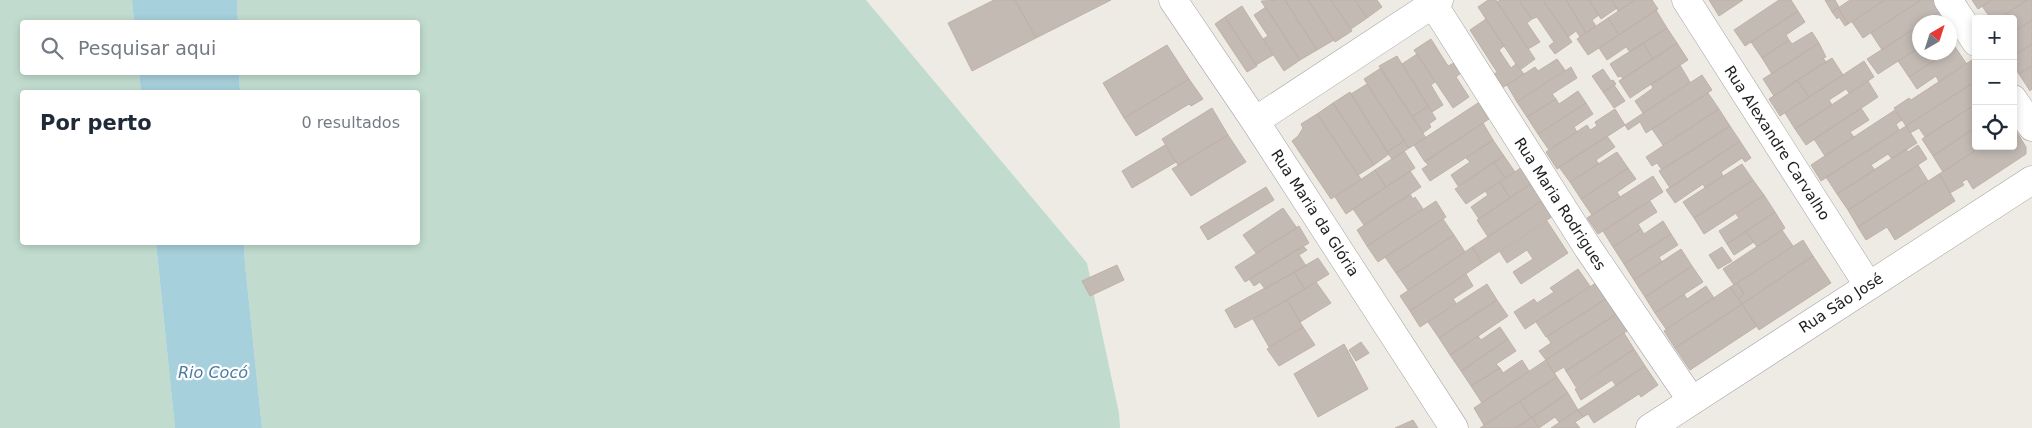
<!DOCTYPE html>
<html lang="pt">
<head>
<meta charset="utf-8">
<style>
	:root { --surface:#fff; --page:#f6f6f7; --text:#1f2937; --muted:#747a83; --line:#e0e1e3 }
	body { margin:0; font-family:"DejaVu Sans",sans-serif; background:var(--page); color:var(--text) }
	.controls { position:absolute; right:15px; top:15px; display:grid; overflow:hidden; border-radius:5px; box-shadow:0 2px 8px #0003 }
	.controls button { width:45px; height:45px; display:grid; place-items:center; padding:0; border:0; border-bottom:1px solid var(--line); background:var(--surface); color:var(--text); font:25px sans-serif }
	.compass { position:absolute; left:1912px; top:15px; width:45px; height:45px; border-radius:50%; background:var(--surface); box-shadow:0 2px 8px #0003; rotate:39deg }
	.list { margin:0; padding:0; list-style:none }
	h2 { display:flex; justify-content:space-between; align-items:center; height:65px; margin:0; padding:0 20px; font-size:21px }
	h2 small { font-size:16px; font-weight:400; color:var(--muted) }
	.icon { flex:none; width:28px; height:28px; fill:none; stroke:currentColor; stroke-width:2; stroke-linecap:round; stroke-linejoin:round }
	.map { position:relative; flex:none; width:2032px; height:428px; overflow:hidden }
	.search { position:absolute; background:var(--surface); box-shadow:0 2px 8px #0003; left:20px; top:20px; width:400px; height:55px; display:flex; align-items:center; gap:12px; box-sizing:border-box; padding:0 18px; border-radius:5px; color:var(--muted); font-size:19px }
	.panel { position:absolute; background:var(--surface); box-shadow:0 2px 8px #0003; left:20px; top:90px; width:400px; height:155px; border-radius:5px }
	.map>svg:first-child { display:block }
	.wetland { fill:#c1dccf }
	.water { fill:#a6d0db }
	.building { fill:#c3bab4; stroke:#c0b1a7 }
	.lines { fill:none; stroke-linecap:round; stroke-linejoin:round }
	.street-casing { stroke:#a5a5a5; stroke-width:29 }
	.street { stroke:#fff; stroke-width:28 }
	.labels { text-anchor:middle; stroke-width:4.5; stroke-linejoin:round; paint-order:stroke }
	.street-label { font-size:15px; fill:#1e1e1e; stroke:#fff }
	.water-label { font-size:16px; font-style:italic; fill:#4a79a2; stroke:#fff }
</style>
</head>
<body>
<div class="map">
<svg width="2032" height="428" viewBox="0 0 2032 428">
	<rect width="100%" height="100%" fill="#eeebe4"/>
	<path class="wetland" d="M0,0H132L134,22H22V72L139,73L141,92H22V242L156,243L175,428H0Z
		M237,0H866L1087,263L1119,413L1120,428H262L245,264L244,243L418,242V92H240L239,73L418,72V22H238Z"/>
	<path class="water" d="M132,0H237L238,22H134Z
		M139,73H239L240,92H141Z
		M156,243H244L245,264L262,428H175Z"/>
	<path class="building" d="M994,0H1015L1036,38L972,71L948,23Z
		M1015,0H1111L1036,38Z
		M1285,0H1308L1334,40L1317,50Z
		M1285,0L1317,50L1300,60L1261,1Z
		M1308,0H1331L1352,31L1335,42Z
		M1331,0H1355L1367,18L1351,29Z
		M1355,0H1377L1382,7L1367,18Z
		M1488,0H1496L1535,59L1520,70L1478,7Z
		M1500,0H1519L1532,19L1527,23L1540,42L1528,49L1497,2Z
		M1519,0H1543L1572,42L1555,54L1549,46L1554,42L1537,17L1532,19Z
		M1543,0H1566L1586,33L1580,37L1576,31L1568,37Z
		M1566,0H1589L1599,15L1592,20L1596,26L1586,33Z
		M1589,0H1612L1617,8L1601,19Z
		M1612,0H1635L1618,11Z
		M1635,0H1652L1658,9L1619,35L1608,18Z
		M1709,0H1743L1719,16Z
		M1779,0H1791L1798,11L1745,46L1734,30Z
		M1825,0H1835L1839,7L1832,12Z
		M1850,0H1885L1848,24L1838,8Z
		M1885,0H1921L1863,38L1852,22Z
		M1921,0H1933L1940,11L1923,22H1920V25L1882,50L1871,33Z
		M1972,0H1992L1978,9Z
		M1992,0H2027L1998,19H1991L1982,6Z
		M2027,0H2032V20L2013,32V19H1998Z
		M1242,6L1273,55L1256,65L1225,17Z
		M1266,7L1300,60L1284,71L1263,39L1268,36L1254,15Z
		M1838,8L1848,24L1845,26L1839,17L1837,19L1832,12Z
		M1656,10L1667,28L1630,52L1626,47L1607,60L1599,48Z
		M1798,11L1805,22L1786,35L1789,40L1762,58L1751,42Z
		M1940,11L1950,22H1923Z
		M1225,17L1257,66L1247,72L1215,24Z
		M1608,18L1619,35L1588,55L1577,39Z
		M1486,19L1504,46L1499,50L1511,68L1516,64L1524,74L1499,90L1490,77L1497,72L1470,30Z
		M2032,20V44L2015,55L2013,52V32Z
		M1920,25V47L1878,74L1867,59Z
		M1667,28L1677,43L1653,59L1643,43Z
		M1812,32L1819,43L1772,74L1762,58L1789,40L1792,44Z
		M1431,39L1448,66L1454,63L1461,73L1456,77L1469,97L1453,108L1414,50Z
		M1643,43L1653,59L1623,79L1621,76L1618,77L1610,64Z
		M1677,43L1688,60L1630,98L1619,81Z
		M1819,43L1826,57L1823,58L1826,62L1774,96L1763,79Z
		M2032,44V66L2019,74L2013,66V56Z
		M1167,45L1189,79L1124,118L1103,83Z
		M1920,47V52H1947L1909,77L1898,61Z
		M1955,47L1966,63L1939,82L1936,76L1917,89L1909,77Z
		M1417,54L1435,82L1431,85L1443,105L1432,112L1402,64Z
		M1397,56L1428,106L1412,117L1379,66Z
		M1832,58L1843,75L1809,97L1797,80Z
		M1975,58L1976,81L1906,126L1894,108L1909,98L1911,100Z
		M1557,59L1565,70L1517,102L1507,85L1535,67L1538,71Z
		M1864,61L1874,77L1849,93L1846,89L1829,100L1832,105L1795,129L1785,113Z
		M1680,65L1690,82L1643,113L1635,101L1653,88L1651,84Z
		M2032,66V89L2030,91L2019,74Z
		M1571,67L1577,78L1552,94L1556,99L1527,117L1517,102Z
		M1381,68L1426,138L1409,148L1364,79Z
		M1603,69L1611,81L1613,80L1616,84L1603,92L1592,76Z
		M1702,75L1712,90L1646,133L1640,122L1628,130L1625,125Z
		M1189,79L1203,99L1191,106L1189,104L1136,136L1124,118Z
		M1797,80L1809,97L1780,116L1769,99Z
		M1868,81L1878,97L1806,145L1795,129Z
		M1976,81V104L1925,137L1919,128L1910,133L1906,126Z
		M1367,84L1404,141L1387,152L1351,94Z
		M1614,85L1625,101L1614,108L1603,92Z
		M1578,91L1586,103L1538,134L1527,117L1556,99L1559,104Z
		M1350,92L1389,154L1374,165L1333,103Z
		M1708,93L1719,109L1663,145L1652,129Z
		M1333,103L1374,165L1358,175L1317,114Z
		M1478,103L1489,119L1425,162L1414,145Z
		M1586,103L1593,114L1574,127L1577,132L1549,150L1538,134Z
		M1976,104V127L1933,156L1922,139Z
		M1428,106L1436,119L1429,124L1431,127L1423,133L1412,117Z
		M1212,108L1228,135L1178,165L1162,139Z
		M1861,108L1869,120L1850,132L1854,137L1825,156L1814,139Z
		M1615,109L1625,125L1557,169L1546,152L1587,125L1590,130L1597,126L1595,122Z
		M1719,109L1730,126L1662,170L1657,163L1652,166L1646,157Z
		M1895,110L1902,120L1896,124L1899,130L1821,181L1811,165Z
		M1317,114L1361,179L1331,199L1292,141L1298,136L1303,128L1301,124Z
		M1483,123L1493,140L1430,181L1422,169L1428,165L1425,161Z
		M1730,126L1740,141L1670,188L1659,171Z
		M1906,126L1917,143L1892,159L1888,154L1871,165L1875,170L1837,194L1826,177Z
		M2013,126L2026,147V154L1973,189L1967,179L1962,182L1964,185L1950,193L1939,174L1982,146H2013Z
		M1976,127V146H1982L1943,172L1933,156Z
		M1228,135L1246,162L1191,196L1172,169Z
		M1607,136L1615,147L1596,160L1599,164L1570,182L1559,167Z
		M1493,140L1504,156L1458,186L1451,175L1470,162L1466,158Z
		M1404,141L1409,148L1392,159L1387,152Z
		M1740,141L1751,158L1745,162L1742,158L1721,172L1723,176L1705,188L1703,184L1675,203L1666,190Z
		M1165,145L1176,162L1132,188L1122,171Z
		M1918,145L1927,159L1848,210L1837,194L1906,149L1908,152Z
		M1404,151L1415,168L1386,187L1375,170Z
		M1617,152L1628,168L1581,199L1570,182Z
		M1504,156L1515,172L1505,178L1494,162Z
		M1494,162L1505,178L1466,204L1455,189Z
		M1742,164L1753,180L1694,218L1683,202Z
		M1918,165L1928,181L1858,227L1848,210Z
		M1522,167L1532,183L1510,198L1500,182Z
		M1628,168L1636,179L1617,192L1620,197L1592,215L1581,199Z
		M1375,170L1386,187L1346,214L1335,197Z
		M1410,171L1421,187L1364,225L1353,209Z
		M1939,174L1955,201L1895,240L1887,227L1866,240L1858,227Z
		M1653,176L1663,192L1598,234L1587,218Z
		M1753,180L1764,195L1704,234L1694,218Z
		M1500,182L1510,198L1479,219L1471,207L1488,195L1485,191Z
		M1532,183L1543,200L1488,237L1477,220Z
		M1266,187L1274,200L1208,240L1200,227Z
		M1410,194L1413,199L1415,197L1423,209L1367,246L1357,230Z
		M1764,195L1775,212L1727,244L1719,231L1739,218L1736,214Z
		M1543,200L1553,216L1482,263L1472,247Z
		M1436,201L1446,217L1378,262L1367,246Z
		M1650,201L1657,212L1638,224L1641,229L1613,247L1603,231Z
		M1283,208L1297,228L1256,253L1243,235Z
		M1775,212L1785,228L1757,247L1746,231Z
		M1443,219L1454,235L1396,273L1385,257Z
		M1547,221L1568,253L1521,284L1513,272L1533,259L1527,250L1507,263L1500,252Z
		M1663,221L1671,234L1624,264L1613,247L1641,229L1644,234Z
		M1299,226L1309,243L1245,282L1235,267Z
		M1782,230L1793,246L1734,285L1723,269Z
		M1746,231L1754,242L1734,255L1727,244Z
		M1671,234L1678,245L1659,257L1662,262L1634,280L1624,264Z
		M1454,235L1465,252L1408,290L1396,273Z
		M1803,240L1813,256L1742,304L1738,299L1744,294L1737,283Z
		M1303,246L1307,250L1299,255L1306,266L1265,289L1260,282L1254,286L1249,279Z
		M1472,247L1482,263L1410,311L1400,296Z
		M1722,247L1732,261L1718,269L1709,255Z
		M1681,249L1692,266L1645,297L1634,280Z
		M1813,256L1831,283L1759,330L1742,304Z
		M1318,258L1329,274L1305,289L1294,272Z
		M1117,265L1124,280L1090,296L1082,281Z
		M1692,266L1703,282L1655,313L1645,297Z
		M1578,269L1590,286L1525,329L1514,312L1534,299L1537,303L1554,292L1550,288Z
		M1294,272L1305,289L1277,306L1235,328L1225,310Z
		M1466,274L1473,286L1453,299L1456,303L1420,327L1410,311Z
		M1599,281L1609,297L1546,337L1536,322Z
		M1316,282L1331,303L1300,322L1287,300Z
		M1737,283L1744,294L1738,299L1730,287Z
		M1487,284L1497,300L1439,338L1428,322Z
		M1706,286L1714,298L1666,329L1655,313L1684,294L1687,299Z
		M1730,287L1742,304L1675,348L1664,331Z
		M1609,297L1618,313L1546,360L1539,351L1551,343L1547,337Z
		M1287,300L1303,327L1269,347L1253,319Z
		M1497,300L1508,316L1450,355L1439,338Z
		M1742,304L1757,326L1690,370L1675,348Z
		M1618,313L1630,329L1566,371L1564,367L1554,373L1546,360Z
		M1303,327L1315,345L1279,366L1267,349Z
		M1500,327L1508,339L1461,371L1450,355L1478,336L1481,340Z
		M1624,333L1634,349L1576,387L1566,371Z
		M1508,339L1516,351L1496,364L1500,368L1471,386L1461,371Z
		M1361,342L1369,353L1356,361L1349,350Z
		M1344,344L1368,389L1318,417L1294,374Z
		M1634,349L1645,366L1616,386L1612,380L1581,400L1575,389Z
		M1522,360L1529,371L1482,403L1471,386L1500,368L1503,373Z
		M1546,360L1557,377L1484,425L1474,408Z
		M1645,366L1658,385L1641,397L1639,394L1594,423L1588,414L1583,417L1578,410Z
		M1557,377L1568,393L1531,418L1520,401Z
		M1568,393L1578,410L1559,422L1555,417L1539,428L1532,417Z
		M1520,401L1531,418L1515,428H1480Z
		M1578,410L1583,417L1575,422L1580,428H1551Z
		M1532,417L1539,428H1515L1531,418Z
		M1413,420L1418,428H1395Z"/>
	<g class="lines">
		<g class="street-casing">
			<path id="street" d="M1173,0L1255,121L1454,428
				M1686,0L1868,285
				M1948,0L1976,42
				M1433,4L1588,248L1692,401
				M2013,99L2032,127
				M1255,121L1439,0
				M1650,428L2032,180"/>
		</g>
		<use href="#street" class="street"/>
	</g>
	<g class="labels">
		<g class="street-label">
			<text transform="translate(1777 143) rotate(57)" y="5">Rua Alexandre Carvalho</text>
			<text transform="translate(1560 204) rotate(57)" y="5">Rua Maria Rodrigues</text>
			<text transform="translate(1315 213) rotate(57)" y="5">Rua Maria da Glória</text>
			<text transform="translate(1841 303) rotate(-33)" y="5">Rua São José</text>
		</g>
		<g class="water-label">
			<text x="213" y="378">Rio Cocó</text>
		</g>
	</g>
</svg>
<div class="controls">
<button>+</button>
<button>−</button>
<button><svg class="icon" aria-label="locate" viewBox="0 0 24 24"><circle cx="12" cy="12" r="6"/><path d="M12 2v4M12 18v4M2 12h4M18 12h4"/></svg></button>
</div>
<svg class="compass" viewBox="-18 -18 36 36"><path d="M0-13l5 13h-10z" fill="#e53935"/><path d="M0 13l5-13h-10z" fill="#747a83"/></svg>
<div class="search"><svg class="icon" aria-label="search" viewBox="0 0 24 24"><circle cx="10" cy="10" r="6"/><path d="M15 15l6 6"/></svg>Pesquisar aqui</div>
<section class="panel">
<h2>Por perto<small>0 resultados</small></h2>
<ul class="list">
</ul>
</section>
</div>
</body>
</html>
